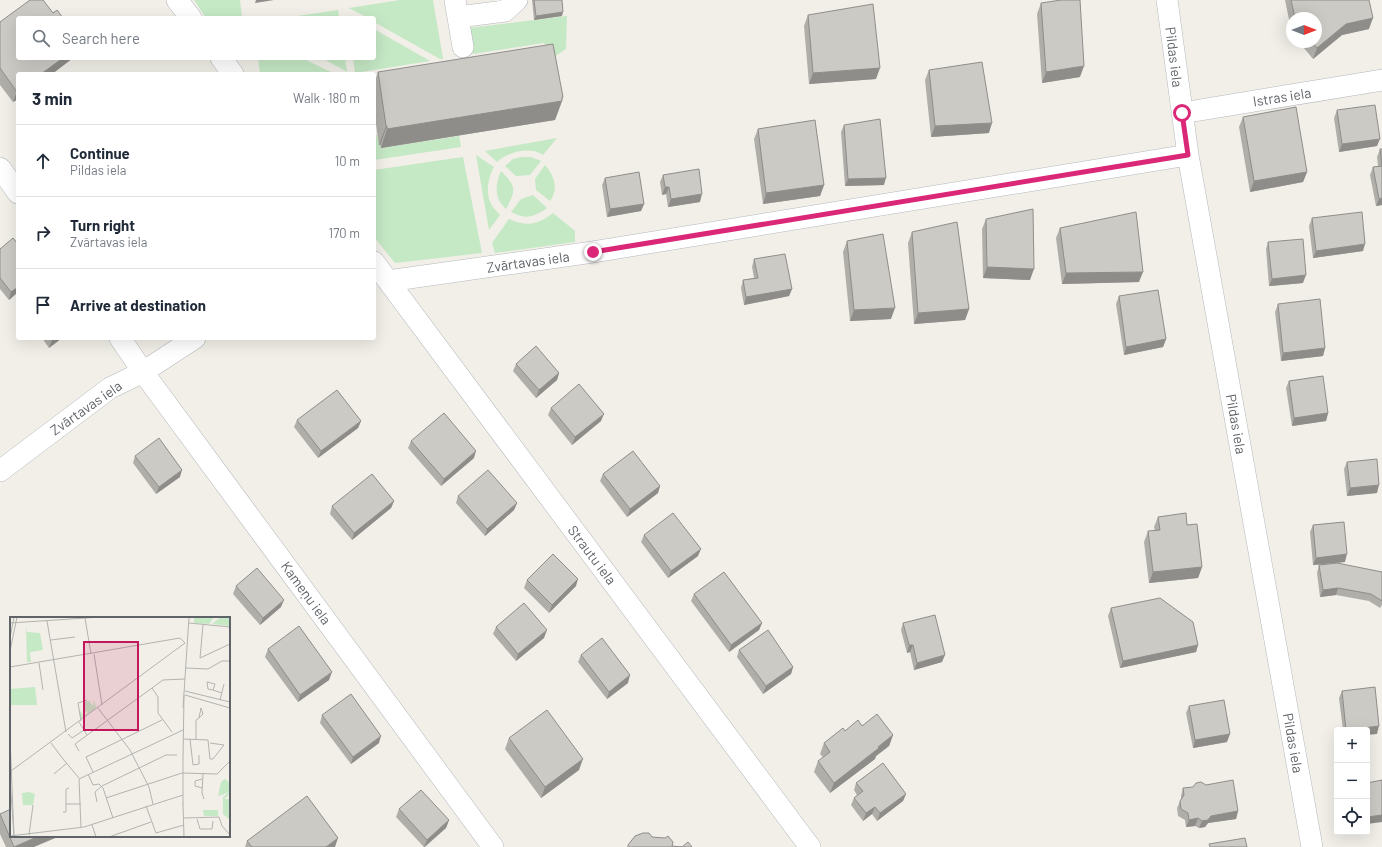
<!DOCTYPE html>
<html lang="en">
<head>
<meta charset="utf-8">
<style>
	:root { --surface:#fff; --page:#f6f6f7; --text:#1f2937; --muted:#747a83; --line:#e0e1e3 }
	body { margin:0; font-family:Barlow,sans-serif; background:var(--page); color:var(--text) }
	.controls { position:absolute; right:12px; bottom:12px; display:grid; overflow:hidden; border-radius:4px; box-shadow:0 4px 16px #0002 }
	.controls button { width:36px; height:36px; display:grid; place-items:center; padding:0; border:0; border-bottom:1px solid var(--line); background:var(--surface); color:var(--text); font:20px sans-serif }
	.compass { position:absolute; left:1286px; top:12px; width:36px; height:36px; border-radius:50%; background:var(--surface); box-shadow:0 4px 16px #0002; rotate:90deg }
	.stop { position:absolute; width:12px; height:12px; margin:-9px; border:3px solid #db2777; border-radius:50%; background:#fff }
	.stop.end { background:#db2777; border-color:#fff; box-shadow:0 1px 4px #0008 }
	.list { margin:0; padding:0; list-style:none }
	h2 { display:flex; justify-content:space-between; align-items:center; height:52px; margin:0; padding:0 16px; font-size:17px }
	h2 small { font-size:13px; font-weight:400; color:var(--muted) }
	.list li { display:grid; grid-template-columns:26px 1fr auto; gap:12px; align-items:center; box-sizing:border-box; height:72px; padding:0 16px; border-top:1px solid var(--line) }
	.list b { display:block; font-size:15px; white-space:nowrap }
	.list p { margin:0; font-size:13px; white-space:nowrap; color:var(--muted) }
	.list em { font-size:13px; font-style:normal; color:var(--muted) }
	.icon { flex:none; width:22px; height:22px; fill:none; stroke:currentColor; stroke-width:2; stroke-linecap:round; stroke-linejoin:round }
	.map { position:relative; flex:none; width:1382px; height:847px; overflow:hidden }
	.search { position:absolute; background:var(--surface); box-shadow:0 4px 16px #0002; left:16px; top:16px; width:360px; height:44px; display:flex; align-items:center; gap:10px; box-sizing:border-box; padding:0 14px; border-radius:4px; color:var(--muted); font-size:15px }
	.panel { position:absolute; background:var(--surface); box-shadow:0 4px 16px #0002; left:16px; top:72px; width:360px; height:268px; border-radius:4px }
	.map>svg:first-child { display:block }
	.green { fill:#c5e8c5 }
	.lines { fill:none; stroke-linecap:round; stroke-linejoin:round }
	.street-casing { stroke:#b5b8bc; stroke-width:22 }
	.street { stroke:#fff; stroke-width:21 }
	.wall { fill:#afaea9 }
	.shaded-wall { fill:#8f8d8a }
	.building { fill:#cccac5; stroke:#8f8d8a }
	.route { stroke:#db2777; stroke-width:5 }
	.labels { text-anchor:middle; stroke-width:3; stroke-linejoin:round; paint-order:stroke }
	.street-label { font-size:14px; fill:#5f6368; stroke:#fff }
	.inset-road { fill:none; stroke:#b3b3b1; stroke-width:1 }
	.view { fill:#c2185b; fill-opacity:0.15; stroke:#c2185b; stroke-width:2 }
	.inset-edge { fill:none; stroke:#5f6368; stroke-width:2 }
</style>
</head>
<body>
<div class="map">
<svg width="1382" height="847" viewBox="0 0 1382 847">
	<rect width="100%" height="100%" fill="#f1efe8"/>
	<path class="green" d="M194,0H240L242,18H206Z
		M400,0H433L443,59H440L374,22V18H368L349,8Z
		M338,10L339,18H283Z
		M567,16L566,49L554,57L544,43L473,54L469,28Z
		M374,29L430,61L355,73L353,58H374Z
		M258,58H302L335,74H260Z
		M322,58H345L347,72Z
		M374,135H377L379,144L380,145L381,148L459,136L461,147L374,160Z
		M557,138L543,155C530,146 507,152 497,162L485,151Z
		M476,155L494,167C488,177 486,191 490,202C492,207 497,211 500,215L489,230Z
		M463,157L482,253L395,263L374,237V170Z
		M522,157H531L541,161L530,175L516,176L505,166L513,159Z
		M545,165C554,175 559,189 550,201L536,190L535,179Z
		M501,171C517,187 516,190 506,209C494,198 495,185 501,171Z
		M533,195L547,208C534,217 526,220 511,212L521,199Z
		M553,213L575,231V242L495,253L492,243L509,219C526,227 538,225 553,213Z"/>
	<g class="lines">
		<g class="street-casing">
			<path id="street" d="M177,0L191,18
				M455,0L463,47
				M1167,0L1188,155L1312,847
				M458,17L505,11L517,0
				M221,58L233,74
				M1182,113L1382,80
				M0,168L18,193
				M374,262L810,847
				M388,281L593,252L1188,155
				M120,338L143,372L493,847
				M0,471L110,388L143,372L195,338"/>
		</g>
		<use href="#street" class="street"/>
	</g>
	<path class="wall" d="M532,0H562V16L534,20Z
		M1285,0H1369V29L1342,35L1313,59L1299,42H1316V18H1292V34Z
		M1041,3L1080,77L1042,83L1037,14Z
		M53,13L18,58H73L52,74H18V99L13,102L0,85V22Z
		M808,15L876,79L809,84L804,26Z
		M929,70L989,133L931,137L925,80Z
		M378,72L562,99V101L555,120L381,148L380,145H379L374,110V84Z
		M1337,110L1377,146L1339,152L1334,118Z
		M1243,117L1307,172L1303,182L1250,192L1239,127Z
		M844,125L884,185L845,186L841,132Z
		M758,129L824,185L820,196L763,204L754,139Z
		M1380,149H1382V205L1376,206L1370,175L1373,167L1378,166L1377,157Z
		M663,175L700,202L668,207L666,194L662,195L660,182Z
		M605,178L644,204L641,211L607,217L602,185Z
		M1312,218L1363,251L1313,258L1309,226Z
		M986,219L1030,280L983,278L982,229Z
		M1060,228L1139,282L1062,284L1056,238Z
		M912,232L969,309L965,320L914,324L908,243Z
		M847,241L891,319L850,321L843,252Z
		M1268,242L1303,283L1269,286L1266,249Z
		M18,244V292L9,300L0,289V249Z
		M754,259L792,289L789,296L744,305L741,288L743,280L754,278L752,267Z
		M1119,296L1166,339L1163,347L1124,355L1116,304Z
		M1278,304L1325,348L1323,356L1281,361L1275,312Z
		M42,338H62L49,348Z
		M516,364L559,373L557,380L536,398L513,371Z
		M1289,381L1328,413L1326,421L1292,426L1286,388Z
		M551,408L601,421L572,445L548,415Z
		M297,420L361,421L358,428L318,458L294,427Z
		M411,441L474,458L441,486L408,448Z
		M135,456L180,477L156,494L133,463Z
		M1347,462L1377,493L1347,496L1344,469Z
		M603,474L660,486L658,493L627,517L600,481Z
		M458,496L517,503L514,510L485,536L456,503Z
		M394,501L391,508L352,540L330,514L332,506Z
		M1158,517L1187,525L1202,567L1198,578L1149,583L1144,542L1148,531H1155L1154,527Z
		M1313,525L1345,562L1313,565L1310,532Z
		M644,535L698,556L668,578L641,542Z
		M1319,565L1382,572V605L1380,608L1369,601L1336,595L1320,597L1317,573Z
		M527,580L576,586L549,613L524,588Z
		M236,586L281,607L260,625L233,594Z
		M694,594L762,623L759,630L729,652L691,601Z
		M1111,608L1198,645L1196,652L1120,668L1108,616Z
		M903,623L942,662L914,670L910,652L907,653L901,630Z
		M496,627L544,638L516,661L493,634Z
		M268,649L329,680L298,702L265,657Z
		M739,650L793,667L791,674L763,694L737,657Z
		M581,655L628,683L607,699L578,662Z
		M1342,691L1377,734L1367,730H1343L1339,698Z
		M1189,706L1227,742L1193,748L1186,713Z
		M322,715L379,743L351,764L320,723Z
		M862,726L893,735L889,746L876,756L875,759L830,793L814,772L818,761L823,757L820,754L824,743L845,731Z
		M509,738L579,770L541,798L505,749Z
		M856,783L906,794L903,801L877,821L872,814L863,821L851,805L854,798L857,795L854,790Z
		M1183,788L1238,811L1236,819L1208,823L1205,827L1199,828L1195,826L1186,827L1185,820L1178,816L1177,808L1181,799V796Z
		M399,809L449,820L446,828L425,847H424L396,817Z
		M0,814L34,847H6L0,834Z
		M247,841L335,847H245Z"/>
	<path class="shaded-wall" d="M256,0H274L255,3Z
		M563,12L562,16L534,20L536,16Z
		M1373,18L1369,29L1342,35L1313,59L1317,48L1346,24Z
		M63,58H73L52,74H41Z
		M1084,66L1080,77L1042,83L1046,72Z
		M880,68L876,79L809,84L813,73Z
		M18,91V99L13,102L17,92Z
		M563,97L561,102L562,101L555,120L381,148L387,129Z
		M992,123L989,133L931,137L935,126Z
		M386,126H387L380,145H379Z
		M1380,139L1377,146L1339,152L1342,144Z
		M1307,172L1303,182L1250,192L1254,181Z
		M886,178L884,185L845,186L848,179Z
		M824,185L820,196L763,204L766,193Z
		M665,187H669L666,194L662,195Z
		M702,194L700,202L668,207L671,199Z
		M1382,198V205L1376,206L1379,199Z
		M644,204L641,211L607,217L610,209Z
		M1365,244L1363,251L1313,258L1316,251Z
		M987,267L1034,269L1030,280L983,278Z
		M1143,272L1139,282L1062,284L1066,273Z
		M1306,275L1303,283L1269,286L1272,279Z
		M18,287V292L9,300L11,292Z
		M792,289L789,296L744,305L746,297Z
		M895,308L891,319L850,321L854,310Z
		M969,309L965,320L914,324L918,313Z
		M55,338H62L49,348L52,340Z
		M1166,339L1163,347L1124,355L1126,347Z
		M1325,348L1323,356L1281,361L1283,353Z
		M559,373L557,380L536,398L539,390Z
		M1328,413L1326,421L1292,426L1294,418Z
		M604,414L601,421L572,445L575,437Z
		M361,421L358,428L318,458L321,451Z
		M476,451L474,458L441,486L444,479Z
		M182,470L180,477L156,494L159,487Z
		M1379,485L1377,493L1347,496L1350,488Z
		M660,486L658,493L627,517L630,509Z
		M394,501L391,508L352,540L354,533Z
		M517,503L514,510L485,536L487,529Z
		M701,549L698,556L668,578L671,571Z
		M1347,554L1345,562L1313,565L1316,558Z
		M1202,567L1198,578L1149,583L1153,572Z
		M578,579L576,586L549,613L552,605Z
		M1338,588L1336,595L1320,597L1323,590Z
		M284,600L281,607L260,625L263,618Z
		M762,623L759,630L729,652L731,645Z
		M547,630L544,638L516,661L518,654Z
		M909,645H913L910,652L907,653Z
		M1198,645L1196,652L1120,668L1123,661Z
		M945,655L942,662L914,670L917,663Z
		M793,667L791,674L763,694L766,686Z
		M332,672L329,680L298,702L300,695Z
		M630,675L628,683L607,699L609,692Z
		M1379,726L1377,734L1367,735V730H1348Z
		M1230,734L1227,742L1193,748L1195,740Z
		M893,735L889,746L876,756L875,759L830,793L834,783Z
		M381,736L379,743L351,764L353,757Z
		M583,759L579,770L541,798L545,787Z
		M906,794L903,801L877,821L880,813Z
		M875,807L872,814L863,821L866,813Z
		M1238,811L1236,819L1208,823L1205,827L1199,828L1202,821L1211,816Z
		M1382,815V822L1367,824V817Z
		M1198,818L1195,826L1186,827L1189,820Z
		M449,820L446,828L424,847L427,840Z
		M39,836H60L34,847H14Z
		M338,838L335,847H326Z"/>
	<path class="building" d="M30,0H43L53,13L57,10L63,18H18V58H63L41,74H18V91L17,92L0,68V22Z
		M534,0H562L563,12L536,16Z
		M1061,0H1080L1084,66L1046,72L1041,3Z
		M1291,0H1369L1373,18L1346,24L1317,48L1312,42H1316V18H1295Z
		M873,4L880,68L813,73L808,15Z
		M553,44L563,97H562V101L387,129V126H386L378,72Z
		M982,62L992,123L935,126L929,70Z
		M1375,105L1380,139L1342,144L1337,110Z
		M1296,107L1307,172L1254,181L1243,117Z
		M880,119L886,178L848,179L844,125Z
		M815,120L824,185L766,193L758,129Z
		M1380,149H1382V166Z
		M1382,166V198L1379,199L1373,167Z
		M699,169L702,194L671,199L669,187H665L663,175Z
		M639,172L644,204L610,209L605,178Z
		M1033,209L1034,269L987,267L986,219Z
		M1136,212L1143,272L1066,273L1060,228Z
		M1362,212L1365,244L1316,251L1312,218Z
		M957,222L969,309L918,313L912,232Z
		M883,234L895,308L854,310L847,241Z
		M13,238L18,244V287L11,292L0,278V249Z
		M1303,239L1306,275L1272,279L1268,242Z
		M785,254L792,289L746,297L743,280L758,278L754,259Z
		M1158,290L1166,339L1126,347L1119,296Z
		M1320,299L1325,348L1283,353L1278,304Z
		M50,338H55L52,340Z
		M536,346L559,373L539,390L516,364Z
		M1323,376L1328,413L1294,418L1289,381Z
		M579,384L604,414L575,437L551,408Z
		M337,390L361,421L321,451L297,420Z
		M444,413L476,451L444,479L411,441Z
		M159,438L182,470L159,487L135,456Z
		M633,451L660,486L630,509L603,474Z
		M1377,459L1379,485L1350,488L1347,462Z
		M488,470L517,503L487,529L458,496Z
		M372,474L394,501L354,533L332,506Z
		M673,513L701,549L671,571L644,535Z
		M1186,513L1187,525L1197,524L1202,567L1153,572L1148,531L1160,530L1158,517Z
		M1344,522L1347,554L1316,558L1313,525Z
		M553,554L578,579L552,605L527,580Z
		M1337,563L1382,572V601L1371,594L1338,588L1323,590L1319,565Z
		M257,568L284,600L263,618L236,586Z
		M724,572L762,623L731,645L694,594Z
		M1160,598L1193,622L1198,645L1123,661L1111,608Z
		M524,603L547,630L518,654L496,627Z
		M935,615L945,655L917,663L913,645H909L903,623Z
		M299,626L332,672L300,695L268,649Z
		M768,630L793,667L766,686L739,650Z
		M602,638L630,675L609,692L581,655Z
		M1375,687L1379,726L1346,730L1342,691Z
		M351,694L381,736L353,757L322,715Z
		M1224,700L1230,734L1195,740L1189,706Z
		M547,710L583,759L545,787L509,738Z
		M877,714L893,735L878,747L879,748L834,783L818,761L830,752L824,743L843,728L845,731L858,720L862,726Z
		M883,763L906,794L880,813L875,807L866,813L854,798L863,791L856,783Z
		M1233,780L1238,811L1211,816L1208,820L1202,821L1198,818L1189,820L1188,813L1181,809L1180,801L1184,795L1183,788L1193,787L1196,783L1201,782L1206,785Z
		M1382,780V815L1367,817V783Z
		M421,790L449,820L427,840L399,809Z
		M307,796L338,838L326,847H252L247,841Z
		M11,809V836H39L14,847L0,814Z
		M643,833H649L652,837L665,838L668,836L673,842L672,846L682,847L688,842L692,847H628V845L635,836Z
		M1245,838L1247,847H1210L1209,844Z"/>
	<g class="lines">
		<path class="route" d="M593,252L1188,155L1182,113"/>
	</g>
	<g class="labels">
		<g class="street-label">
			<text transform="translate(1174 57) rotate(83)" y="5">Pildas iela</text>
			<text transform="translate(1282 97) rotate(-9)" y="5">Istras iela</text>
			<text transform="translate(528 262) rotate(-8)" y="5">Zvārtavas iela</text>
			<text transform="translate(86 408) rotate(-35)" y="5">Zvārtavas iela</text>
			<text transform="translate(1236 424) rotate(80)" y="5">Pildas iela</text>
			<text transform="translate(592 555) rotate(53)" y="5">Strautu iela</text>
			<text transform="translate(306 593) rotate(54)" y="5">Kameņu iela</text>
			<text transform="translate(1293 743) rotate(80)" y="5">Pildas iela</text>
		</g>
	</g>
	<g transform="translate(10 617)">
		<rect width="220" height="220" fill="#f1efe8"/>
		<path d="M184,0H204L199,7L184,6ZM211,0H220V9L202,7ZM16,9L17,15L30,16L33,33L20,35L21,45H17ZM25,70L27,88H1L0,72ZM84,83L86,91L71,102L69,92L73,98L77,97L78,93L76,96L73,85L79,84L83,89ZM215,162L220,166V175L208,179L211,165ZM19,175L25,177L23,188H13L12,176ZM218,176L220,177L214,182H220L219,202L213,197V180ZM193,193H208V199H194Z" fill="#c5e8c5"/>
		<path class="inset-road" d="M75,1L81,37M37,4L56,115M0,6L91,0M179,6L220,10M193,8L190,41L220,27M0,21L4,0M41,23L65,20M0,34L7,0M84,37L92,88M29,46L33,73M0,50L170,21L175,26M176,51L198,52L212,44H220M142,71L148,80V96L162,115M203,73L205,67L197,65L198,72L203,73L212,76M175,74L220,85M175,78L220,91M210,83L214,67M88,91L120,133L139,170L143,187M173,91L179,0M71,104L68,86L77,83M69,105L77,118M58,117L62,121L74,113M0,121L4,219M173,122L198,123L200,142H203L214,128L200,126M180,122L183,148L189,147V138M186,122V103L189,101L193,97L191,91L189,101M41,126L53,142M69,134L65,127L153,63L175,62M173,141L174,78M173,141V188M53,142L69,161M1,154L175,26M83,155L76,140L152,103M193,156L192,176L194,182M44,157L57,146M78,157L83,168L89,167L93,171L103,201M0,163L4,219M192,171L185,169V164L192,162M96,181L172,156L207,157L220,144M87,185L85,175L92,169L156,138H167M56,187H71M173,187L174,220M136,189L146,216L174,208M53,195H56V172L59,171M174,201L209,200L212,209L220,218M187,202L190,212H202L203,204M82,208L86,220M71,211L69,162L173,113M19,218L23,188M0,219L74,210L173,178M99,220L141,205"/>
		<path class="view" d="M74,25H128V113H74Z"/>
		<rect width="220" height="220" class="inset-edge"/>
	</g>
</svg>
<div class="controls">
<button>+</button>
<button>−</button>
<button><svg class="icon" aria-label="locate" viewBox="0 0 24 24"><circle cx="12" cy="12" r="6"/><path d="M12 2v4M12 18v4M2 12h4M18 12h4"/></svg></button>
</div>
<svg class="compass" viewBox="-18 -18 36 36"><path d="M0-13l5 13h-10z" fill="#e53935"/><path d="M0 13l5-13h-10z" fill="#747a83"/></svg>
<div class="stop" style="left:1182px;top:113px"></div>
<div class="stop end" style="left:593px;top:252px"></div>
<div class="search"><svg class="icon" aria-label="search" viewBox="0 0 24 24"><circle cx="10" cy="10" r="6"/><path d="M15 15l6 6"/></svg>Search here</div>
<section class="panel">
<h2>3 min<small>Walk · 180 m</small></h2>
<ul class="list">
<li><svg class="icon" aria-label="ahead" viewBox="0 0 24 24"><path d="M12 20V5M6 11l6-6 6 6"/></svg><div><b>Continue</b><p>Pildas iela</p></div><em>10 m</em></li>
<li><svg class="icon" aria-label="right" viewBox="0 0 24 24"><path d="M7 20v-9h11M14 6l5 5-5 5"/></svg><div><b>Turn right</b><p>Zvārtavas iela</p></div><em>170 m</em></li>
<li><svg class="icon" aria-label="arrive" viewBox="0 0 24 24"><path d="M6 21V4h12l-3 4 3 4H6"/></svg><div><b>Arrive at destination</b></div></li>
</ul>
</section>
</div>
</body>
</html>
